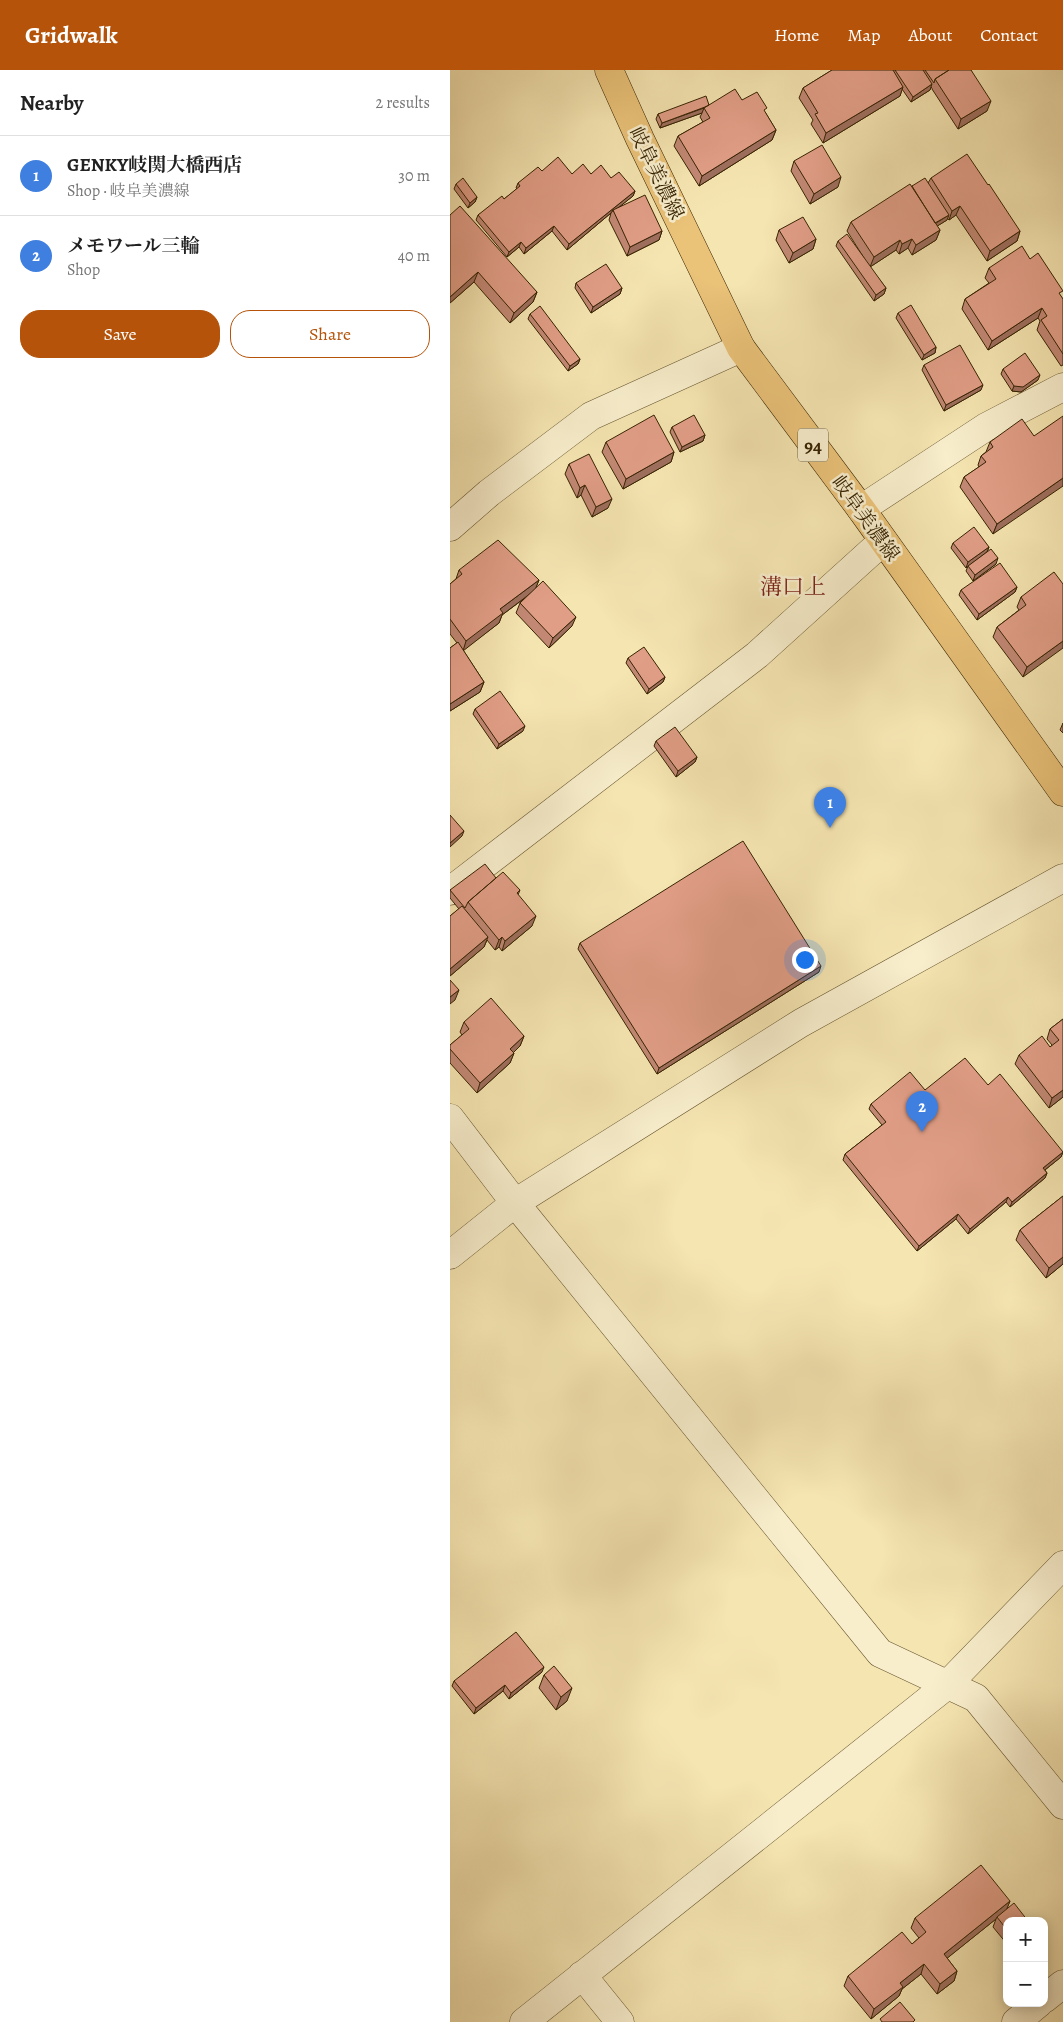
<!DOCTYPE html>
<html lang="en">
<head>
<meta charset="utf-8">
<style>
	:root { --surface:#fff; --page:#f6f6f6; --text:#222; --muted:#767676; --line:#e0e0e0; --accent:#b45309 }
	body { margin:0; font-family:Alegreya,"Noto Serif JP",serif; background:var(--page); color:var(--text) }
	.controls { position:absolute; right:15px; bottom:15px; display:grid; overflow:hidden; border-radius:10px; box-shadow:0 2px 12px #0003 }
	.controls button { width:45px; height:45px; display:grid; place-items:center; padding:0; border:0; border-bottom:1px solid var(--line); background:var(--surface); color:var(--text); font:25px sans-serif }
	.you { position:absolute; left:354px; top:889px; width:18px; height:18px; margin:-12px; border:4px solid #fff; border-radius:50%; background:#1a73e8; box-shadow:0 0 0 8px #1a73e833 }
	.badge { display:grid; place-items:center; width:32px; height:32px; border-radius:50%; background:var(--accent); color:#fff; font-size:16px; font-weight:700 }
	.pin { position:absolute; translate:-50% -41px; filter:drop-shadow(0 1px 2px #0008) }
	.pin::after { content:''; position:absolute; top:26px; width:18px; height:15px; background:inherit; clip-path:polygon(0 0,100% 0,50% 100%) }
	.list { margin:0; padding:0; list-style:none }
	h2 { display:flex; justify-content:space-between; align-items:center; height:65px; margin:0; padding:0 20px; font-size:21px }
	h2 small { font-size:16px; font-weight:400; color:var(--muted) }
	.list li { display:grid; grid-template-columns:32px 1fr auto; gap:15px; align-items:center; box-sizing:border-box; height:80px; padding:0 20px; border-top:1px solid var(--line) }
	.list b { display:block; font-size:19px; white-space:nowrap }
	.list p { margin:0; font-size:16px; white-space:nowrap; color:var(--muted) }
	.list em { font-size:16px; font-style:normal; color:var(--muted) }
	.actions { display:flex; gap:10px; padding:15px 20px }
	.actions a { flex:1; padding:11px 0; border:1px solid var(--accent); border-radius:20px; text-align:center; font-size:18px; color:var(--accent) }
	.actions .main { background:var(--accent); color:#fff }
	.map { position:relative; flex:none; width:613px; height:1952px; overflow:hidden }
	header { display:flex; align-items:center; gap:30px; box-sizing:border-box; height:70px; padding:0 25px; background:var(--accent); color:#fff }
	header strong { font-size:24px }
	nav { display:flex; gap:28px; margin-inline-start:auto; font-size:18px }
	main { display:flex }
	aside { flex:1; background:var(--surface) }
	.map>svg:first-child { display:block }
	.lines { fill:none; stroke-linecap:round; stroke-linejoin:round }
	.minor-casing { stroke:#66542e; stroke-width:29 }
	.tertiary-casing { stroke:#66542e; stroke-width:29 }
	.primary-casing { stroke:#372302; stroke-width:29 }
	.minor { stroke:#f8eecc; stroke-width:28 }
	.tertiary { stroke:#f8eecc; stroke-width:28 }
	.primary { stroke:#eac278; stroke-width:28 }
	.wall { fill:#c28874; stroke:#372302 }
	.shaded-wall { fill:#9e6f5e; stroke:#372302 }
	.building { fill:#e19e87; stroke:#372302 }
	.labels { text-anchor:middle; stroke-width:5; stroke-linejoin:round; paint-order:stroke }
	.shield { fill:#f8eecc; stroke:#71603f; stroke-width:1 }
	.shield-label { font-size:19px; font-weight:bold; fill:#372302 }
	.street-label { font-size:20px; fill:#372302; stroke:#f8eecc }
	.quarter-label { font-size:22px; fill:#7a1f14; stroke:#f8eecc }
</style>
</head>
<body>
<header>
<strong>Gridwalk</strong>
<nav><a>Home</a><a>Map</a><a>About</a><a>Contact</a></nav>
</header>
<main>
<aside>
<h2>Nearby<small>2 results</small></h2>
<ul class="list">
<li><span class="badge" style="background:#3f7fe0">1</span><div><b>GENKY岐関大橋西店</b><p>Shop · 岐阜美濃線</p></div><em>30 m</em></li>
<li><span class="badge" style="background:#3f7fe0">2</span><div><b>メモワール三輪</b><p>Shop</p></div><em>40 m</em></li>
</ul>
<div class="actions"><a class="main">Save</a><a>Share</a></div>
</aside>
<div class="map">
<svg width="613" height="1952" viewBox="0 0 613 1952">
	<rect width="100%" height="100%" fill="#f5e5b1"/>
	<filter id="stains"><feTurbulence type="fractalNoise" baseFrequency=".004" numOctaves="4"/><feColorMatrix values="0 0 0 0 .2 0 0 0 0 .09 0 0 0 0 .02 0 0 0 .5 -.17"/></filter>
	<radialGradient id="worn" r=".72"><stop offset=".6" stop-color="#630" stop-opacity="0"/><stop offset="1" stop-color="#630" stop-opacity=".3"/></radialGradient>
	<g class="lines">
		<g class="minor-casing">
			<path id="minor" d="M411,439L536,357L613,317
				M0,457L39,423L141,346L291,278
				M0,821L307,585L433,471
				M0,1048L65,1133L430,1583L526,1628L613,1735
				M132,1905L170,1952
				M594,1929L613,1914
				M74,1952L496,1616L613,1495
				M566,1952L589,1933"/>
		</g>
		<g class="tertiary-casing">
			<path id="tertiary" d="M0,1185L65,1133L351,953L613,808"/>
		</g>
		<g class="primary-casing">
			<path id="primary" d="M159,0L190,69L291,278L411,439L613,722"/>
		</g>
		<use href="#minor" class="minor"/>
		<use href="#tertiary" class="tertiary"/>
		<use href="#primary" class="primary"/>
	</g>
	<path class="wall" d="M382,0H473V1L474,0H521L537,41L508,59L482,19V18L481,17L480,20L461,32L452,19L450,26L373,73L361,54L363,50L349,28L353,18Z
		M292,30L315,42L326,60L322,70L249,116L224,76L228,66L253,52L250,47L252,43L210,58L206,49L208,44L259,35Z
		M344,91L388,117L360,134L341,101Z
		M92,101L122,104H141L161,108L185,121L183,126L169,137L212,161L209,170L177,186L159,150L161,143L117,180L102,161L74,184L69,177L57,187L26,150L28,145L54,129L67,119L66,118L68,113Z
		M481,108L570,161L567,171L537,191L506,145L499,150L497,148V150L487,156L490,160L486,170L462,185L458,178L449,184L446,180L420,197L436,218L434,224L424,231L386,176L388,171L414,188L397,161L401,152L462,116L478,113Z
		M6,114L27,127L25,132L18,138L4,119Z
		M0,145L87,222L83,232L60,253L24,212L0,233Z
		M329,160L366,169L363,179L339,193L326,170Z
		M580,189L613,229V295L611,296L587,260L590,251L588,248L538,280L512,239L515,229L539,213L535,208L539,198Z
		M126,213L172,218L170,224L141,243L125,218Z
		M448,243L486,277L485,283L472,290L446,248Z
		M80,244L130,289L128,294L118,301L78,249Z
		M474,295L531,320L494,341L472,300Z
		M553,299L588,310L571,322L562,321L551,304Z
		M222,357L255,365L253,371L230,382L220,362Z
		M584,366L543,464L510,417L514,407L529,397L528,395L531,386L536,382L540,372Z
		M156,372L224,382L221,392L173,419L152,382Z
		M119,394L158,438L142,447L131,425L127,428L115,404Z
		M503,473L539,477L537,482L546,494L523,511L516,501L518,496L516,498L501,478Z
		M9,500L89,510L86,517L122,556L99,578L66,543L70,533L75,528L52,545L49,553L13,580L34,612L30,622L0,641V578L7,573L0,564V514L6,509Z
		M613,514L573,607L543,567L547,557L569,540L567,537L571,527Z
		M567,517L565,522L527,550L509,525L511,520Z
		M178,588L215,607L213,612L197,624L176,593Z
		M25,639L73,661L47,679L23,644Z
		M613,653V663L610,660Z
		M206,671L247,687L245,692L226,707L204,676Z
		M46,808L70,820L68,825L82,856L52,881L49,877L45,880L37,870L34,877L0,906V846L9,839L0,828V820Z
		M130,873L369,902L207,1004L128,879Z
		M613,949V1027L599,1038L565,994L569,985L600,977L602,975L597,969L600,959Z
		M14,952L74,966L70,976L63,982L64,983L60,993L27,1023L0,993V975L12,965L10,962Z
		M538,1015L613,1082L611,1087L595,1100L597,1103L595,1108L560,1137L556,1132L518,1164L506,1149L467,1181L393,1090L395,1084L432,1055L419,1039L421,1034L475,1020Z
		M613,1126V1194L596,1208L566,1170L570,1160Z
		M92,1602L59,1629L53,1621L24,1644L2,1616L4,1611Z
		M94,1605L117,1631L106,1640L89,1618Z
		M560,1831L557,1838V1874L543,1857L546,1849L497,1888L507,1901L504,1911L487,1924L471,1904L452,1919L449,1926L421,1949L394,1916L398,1906L462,1874L469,1868L461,1858L465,1848Z"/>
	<path class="shaded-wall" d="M482,14L480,20L461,32L463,27Z
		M453,17L450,26L373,73L376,63Z
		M541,31L537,41L508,59L511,49Z
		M254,38L252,43L210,58L212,53Z
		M326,60L322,70L249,116L252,106Z
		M391,107L388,117L360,134L364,124Z
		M185,121L183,126L163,142V140L161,143L117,180L119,174Z
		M27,127L25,132L18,138L20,133Z
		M510,136L506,145L499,150L502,141Z
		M499,145L497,150L481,160L483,155Z
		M104,156L102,161L74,184L76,178Z
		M490,160L486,170L462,185L466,175Z
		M212,161L209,170L177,186L180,177Z
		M570,161L567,171L537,191L540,181Z
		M366,169L363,179L339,193L343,183Z
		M462,169L458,178L449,184L452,174Z
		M450,170L446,180L420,197L424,187Z
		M71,172L69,177L57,187L59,182Z
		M28,202L24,212L0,233V227Z
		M172,218L170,224L141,243L143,237Z
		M436,218L434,224L424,231L426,225Z
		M87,222L83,232L60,253L64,243Z
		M592,238L588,248L538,280L542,271Z
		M486,277L485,283L472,290L474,285Z
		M130,289L128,294L118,301L120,296Z
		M590,305L588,310L571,322L562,321L564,316Z
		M533,315L531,320L494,341L496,335Z
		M255,365L253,371L230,382L232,377Z
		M224,382L221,392L173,419L176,409Z
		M613,408V416L543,464L547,454Z
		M135,415L131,425L127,428L130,418Z
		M162,429L158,438L142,447L146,437Z
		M539,477L537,482L516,498L518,492Z
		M548,488L546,494L523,511L525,505Z
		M89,510L85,520L52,545L49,553L13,581L16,571L50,539Z
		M567,517L565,522L527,550L529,544Z
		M126,547L122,556L99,578L103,568Z
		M613,571V578L573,607L577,597Z
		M215,607L213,612L197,624L199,619Z
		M34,612L30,622L0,641V634Z
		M75,656L73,661L47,679L49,674Z
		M247,687L245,692L226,707L228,701Z
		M14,761L12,766L0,777V773Z
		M86,846L82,856L52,881L55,871Z
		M38,867L34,877L0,906V899Z
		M52,867L49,877L45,880L49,870Z
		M371,896L369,902L207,1004L209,998Z
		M9,920L5,930L0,934V927Z
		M74,966L70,976L57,989L60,979Z
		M64,983L60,993L27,1023L30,1013Z
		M613,1020V1027L599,1038L602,1028Z
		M613,1082L611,1087L591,1103L593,1098Z
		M597,1103L595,1108L560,1137L562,1132Z
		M558,1127L556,1132L518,1164L520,1159Z
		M508,1144L506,1149L467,1181L469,1176Z
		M613,1187V1194L596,1208L599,1198Z
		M94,1597L92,1602L59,1629L61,1623Z
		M55,1615L53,1621L24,1644L26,1638Z
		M122,1618L117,1631L106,1640L111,1627Z
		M560,1831L556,1841L547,1847L546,1849L490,1894L494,1884Z
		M474,1894L471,1904L452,1919L449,1926L421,1949L424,1939L450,1913Z
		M507,1901L504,1911L487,1924L490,1914Z"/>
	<path class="building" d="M382,0H443L453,17L376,63L365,44L368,43L353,18Z
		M445,0H473L482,14L463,27Z
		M475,0H499L485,9L484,13Z
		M499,0H521L541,31L511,49L485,9Z
		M285,19L292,30L307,22L317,38L314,40L326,60L252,106L228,66L260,48L254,38Z
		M256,26L259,35L255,37L212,53L208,44Z
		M372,75L391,107L364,124L344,91Z
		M517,84L538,115L539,114L570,161L540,181L510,136L502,141L481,108Z
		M108,87L122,104L133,94L141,104L151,95L161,108L169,102L185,121L119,174L104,156L76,178L71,172L59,182L28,145L52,126L54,129L70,116L68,113L88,97L92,101Z
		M13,108L27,127L20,133L6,114Z
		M475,108L499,145L485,153L462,116Z
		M460,114L490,160L466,175L462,169L452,174L450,170L424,187L401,152Z
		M195,125L212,161L180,177L163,140Z
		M10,136L87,222L64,243L28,202L0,227V145Z
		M353,147L366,169L343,183L329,160Z
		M397,164L436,218L426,225L388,171Z
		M572,176L580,189L588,183L613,221L609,223L613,229V284L591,250L597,246L592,238L542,271L515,229L546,209L539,198Z
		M156,194L172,218L143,237L126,213Z
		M461,235L486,277L474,285L448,243Z
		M90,236L130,289L120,296L80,244Z
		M510,275L533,315L496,335L474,295Z
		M575,283L590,305L573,317L564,316L553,299Z
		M204,345L224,382L176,409L156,372Z
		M244,345L255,365L232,377L222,357Z
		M613,346V408L547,454L514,407L536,392L531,386L543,377L540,372L572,349L584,366Z
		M139,384L162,429L146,437L135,415L130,418L119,394Z
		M524,457L539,477L518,492L503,473Z
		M48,470L89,510L50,539L53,543L16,571L0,549V514L12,504L9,500Z
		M541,479L548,488L525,505L518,496Z
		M550,493L567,517L529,544L511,520Z
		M604,502L613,514V571L577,597L547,557L576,535L571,527Z
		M93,511L126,547L103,568L70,533Z
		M8,572L34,612L0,634V578Z
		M194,577L215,607L199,619L178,588Z
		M50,621L75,656L49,674L25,639Z
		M225,657L247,687L228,701L206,671Z
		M0,745L14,761L0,773Z
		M293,771L371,896L209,998L130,873Z
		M35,794L46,808L18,832L15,838L0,820Z
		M53,802L70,820L67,823L86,846L55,871L52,867L49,870L18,832Z
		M12,836L38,867L0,899V846Z
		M0,910L9,920L0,927Z
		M41,928L74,966L60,979L64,983L30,1013L0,979V975L19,959L14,952Z
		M613,949V1020L602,1028L569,985L592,966L600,977L609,970L600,959Z
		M515,988L538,1015L550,1004L613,1082L593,1098L597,1103L562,1132L558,1127L520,1159L508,1144L469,1176L395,1084L436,1052L421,1034L460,1002L475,1020Z
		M613,1126V1187L599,1198L570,1160Z
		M66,1562L94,1597L61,1623L55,1615L26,1638L4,1611Z
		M104,1596L122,1618L111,1627L94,1605Z
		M531,1795L560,1831L494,1884L507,1901L490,1914L474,1894L450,1913L453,1917L424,1939L398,1906L452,1862L462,1874L476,1862L465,1848Z
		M564,1833L578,1851H557V1860L547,1847Z
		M450,1932L465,1950L463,1952H432L430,1949Z"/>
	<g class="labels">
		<rect class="shield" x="348" y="358.5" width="30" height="33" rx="4"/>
		<g class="shield-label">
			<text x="363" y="382">94</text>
		</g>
		<g class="street-label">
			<text transform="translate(207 103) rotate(64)" y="7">岐阜美濃線</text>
			<text transform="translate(416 448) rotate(54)" y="7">岐阜美濃線</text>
		</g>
		<g class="quarter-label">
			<text x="343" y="524">溝口上</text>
		</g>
	</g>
	<rect width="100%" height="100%" filter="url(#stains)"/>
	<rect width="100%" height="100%" fill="url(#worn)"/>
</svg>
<div class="controls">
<button>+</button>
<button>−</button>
</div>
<div class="you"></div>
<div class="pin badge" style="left:380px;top:758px;background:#3f7fe0">1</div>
<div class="pin badge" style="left:472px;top:1062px;background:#3f7fe0">2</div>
</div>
</main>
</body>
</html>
